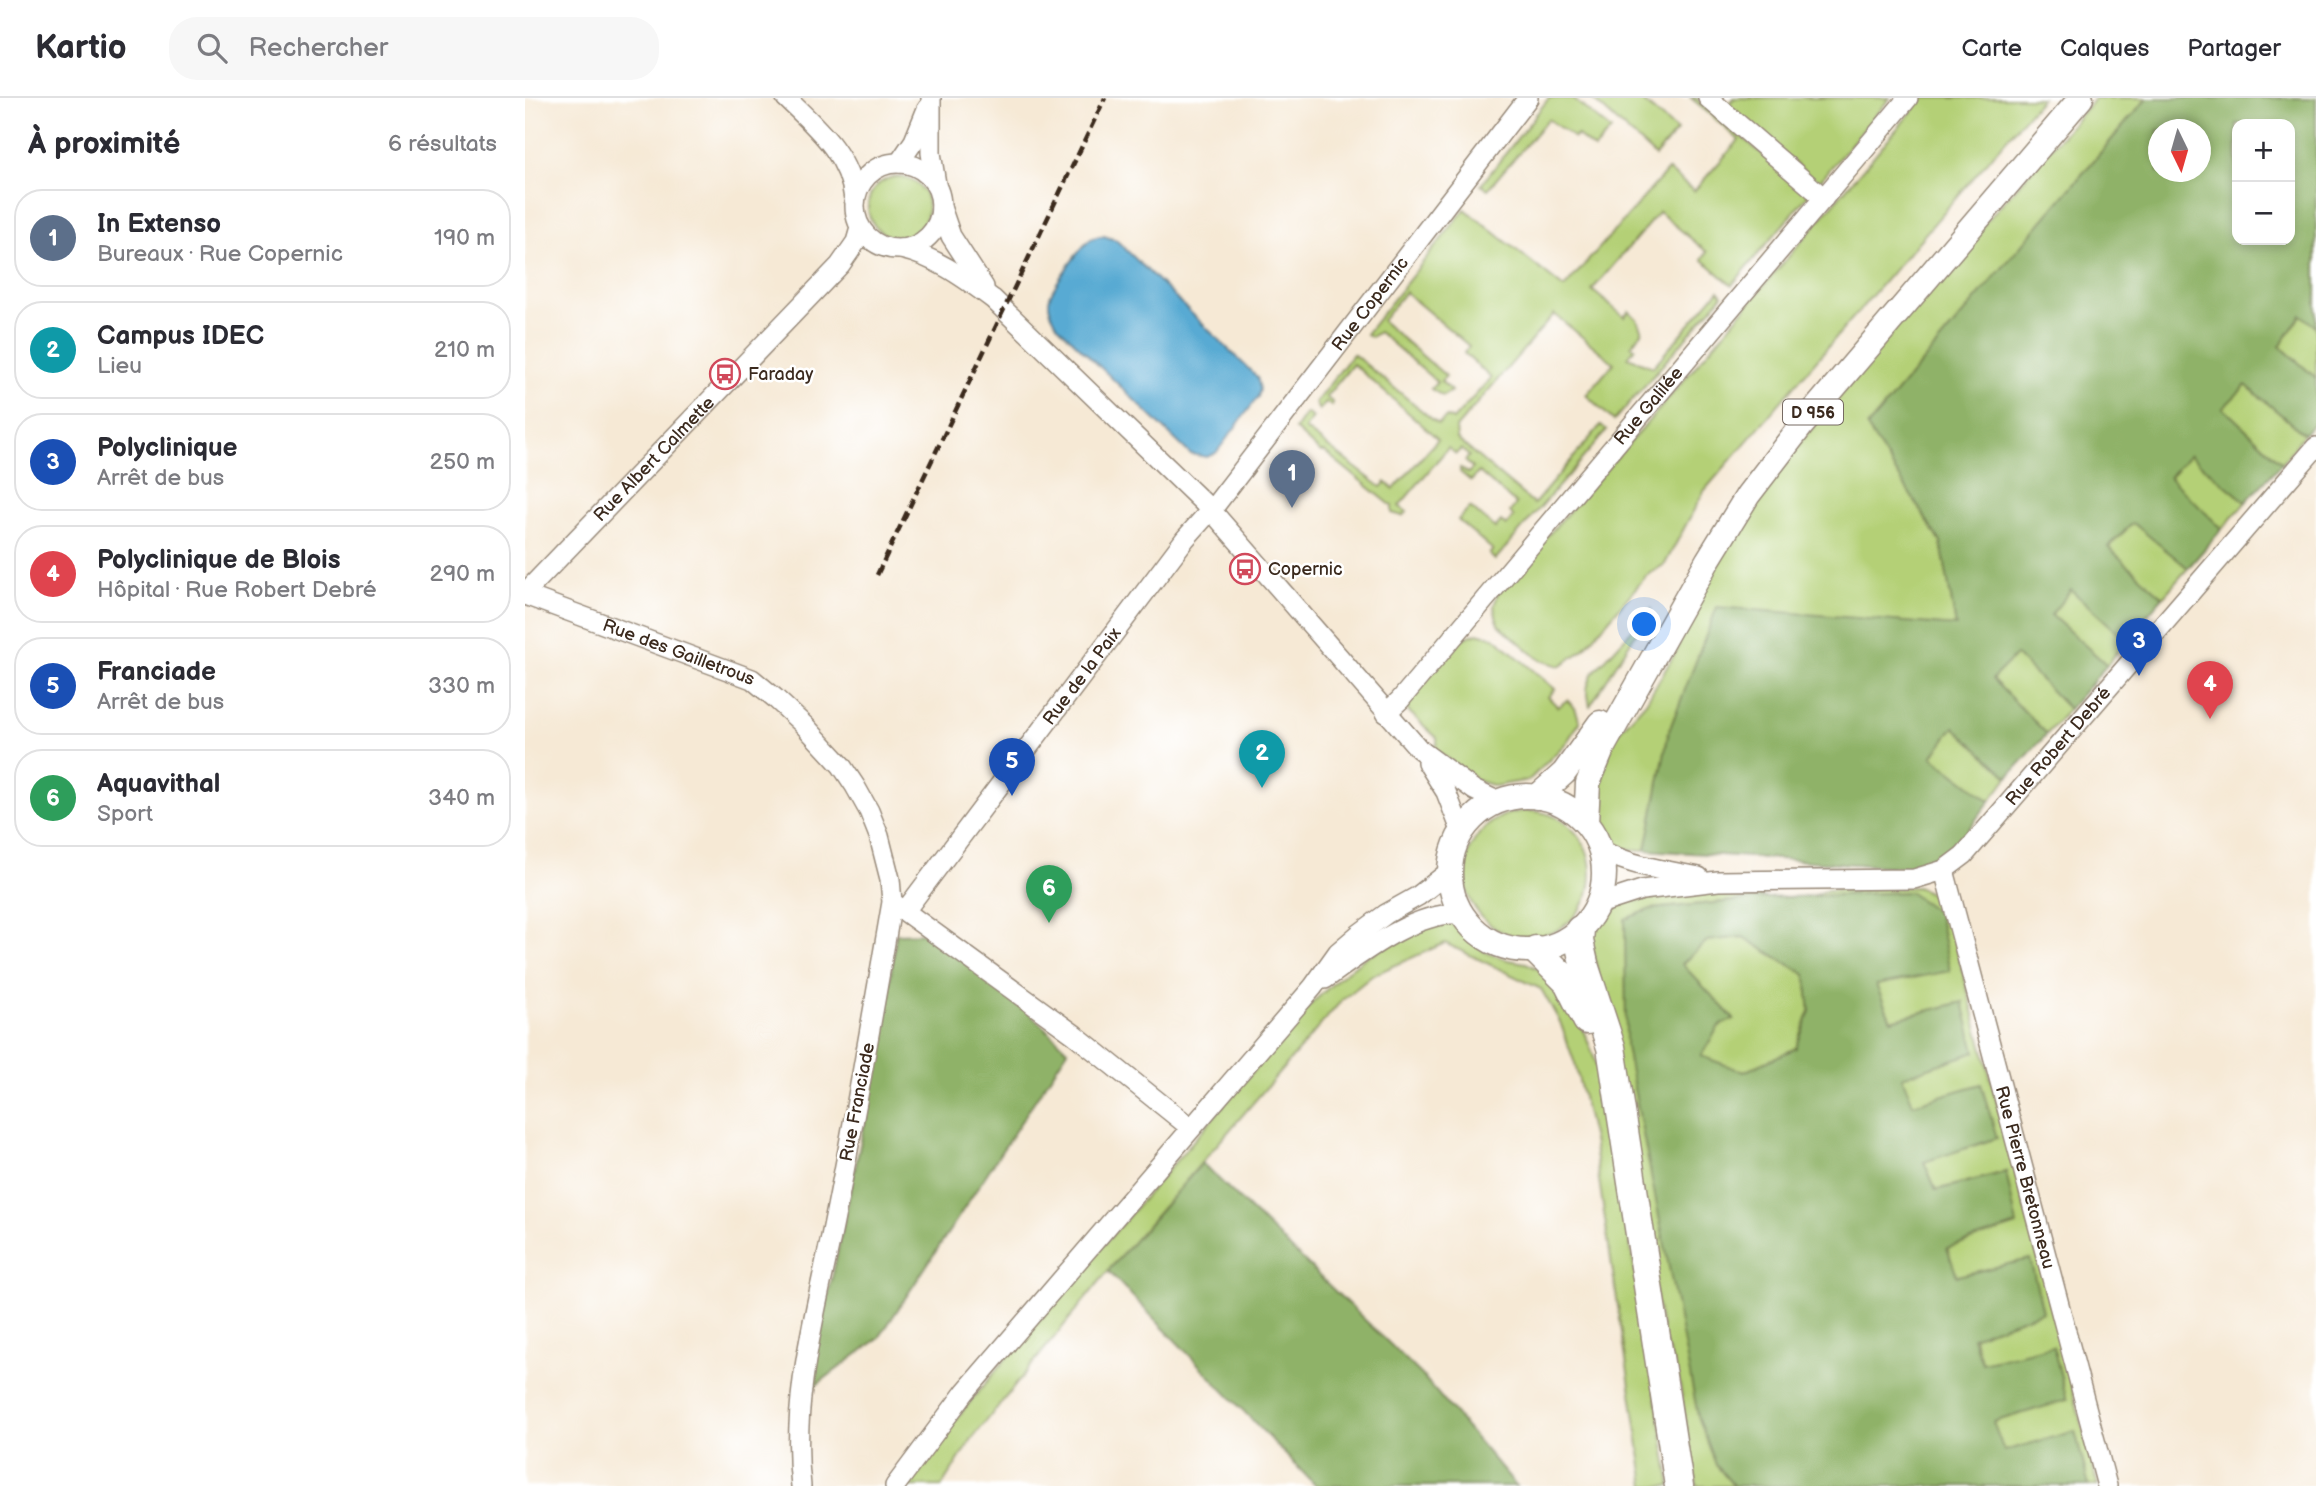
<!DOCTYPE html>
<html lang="fr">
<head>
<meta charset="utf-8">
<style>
	:root { --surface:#fff; --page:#f7f7f7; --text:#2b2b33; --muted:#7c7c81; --line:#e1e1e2; --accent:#d93025 }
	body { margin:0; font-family:"Balsamiq Sans",sans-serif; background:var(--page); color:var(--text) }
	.controls { position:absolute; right:21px; top:21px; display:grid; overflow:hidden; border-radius:14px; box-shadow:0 4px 10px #0003 }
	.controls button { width:63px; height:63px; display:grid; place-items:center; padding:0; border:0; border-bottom:2px solid var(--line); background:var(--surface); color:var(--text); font:35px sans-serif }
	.compass { position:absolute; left:1623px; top:21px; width:63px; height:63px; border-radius:50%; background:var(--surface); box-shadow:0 4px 10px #0003; rotate:175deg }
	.you { position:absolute; left:1120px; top:527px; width:24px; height:24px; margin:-18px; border:5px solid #fff; border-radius:50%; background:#1a73e8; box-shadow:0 0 0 10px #1a73e833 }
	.badge { display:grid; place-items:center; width:46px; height:46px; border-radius:50%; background:var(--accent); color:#fff; font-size:23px; font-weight:700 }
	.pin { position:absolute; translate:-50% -58px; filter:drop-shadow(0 2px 4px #0008) }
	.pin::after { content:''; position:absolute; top:37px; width:24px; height:21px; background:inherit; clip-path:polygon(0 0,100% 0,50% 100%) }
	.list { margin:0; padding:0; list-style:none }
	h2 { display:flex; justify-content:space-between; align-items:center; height:91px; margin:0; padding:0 28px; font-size:30px }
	h2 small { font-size:23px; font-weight:400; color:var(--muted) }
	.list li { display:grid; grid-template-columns:46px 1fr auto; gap:21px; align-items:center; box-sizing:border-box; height:98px; margin:0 14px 14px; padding:0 14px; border:2px solid var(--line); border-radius:28px }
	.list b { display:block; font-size:26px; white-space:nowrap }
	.list p { margin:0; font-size:23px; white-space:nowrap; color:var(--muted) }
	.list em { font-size:23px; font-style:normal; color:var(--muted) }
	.icon { flex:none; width:38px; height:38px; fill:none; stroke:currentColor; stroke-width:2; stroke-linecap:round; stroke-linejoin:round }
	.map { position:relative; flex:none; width:1791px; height:1388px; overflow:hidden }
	header { display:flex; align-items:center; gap:42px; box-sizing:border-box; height:98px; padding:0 35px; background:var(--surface); border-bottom:2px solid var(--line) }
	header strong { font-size:33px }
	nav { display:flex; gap:38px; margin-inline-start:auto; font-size:24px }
	.search { width:490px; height:63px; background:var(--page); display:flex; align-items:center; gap:18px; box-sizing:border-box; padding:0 24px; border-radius:28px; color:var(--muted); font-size:26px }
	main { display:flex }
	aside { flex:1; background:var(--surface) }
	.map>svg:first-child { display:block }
	.green { fill:#b4d076; stroke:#787d4a; stroke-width:2 }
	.forest { fill:#8fb267; stroke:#656e42; stroke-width:2; fill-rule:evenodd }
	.water { fill:#58aad3; stroke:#4a6a78; stroke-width:2 }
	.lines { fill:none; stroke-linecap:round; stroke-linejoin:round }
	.minor-casing { stroke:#988a7a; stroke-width:22 }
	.major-casing { stroke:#988a7a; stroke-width:27 }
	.highway-casing { stroke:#988a7a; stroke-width:31 }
	.minor { stroke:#fff; stroke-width:19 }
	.major { stroke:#fff; stroke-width:24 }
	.highway { stroke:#fff; stroke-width:28 }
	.rail { stroke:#3b2a1e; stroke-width:4.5; stroke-dasharray:10 5; stroke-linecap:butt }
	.labels { text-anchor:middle; stroke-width:5; stroke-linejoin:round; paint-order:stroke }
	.shield { fill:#fff; stroke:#766a62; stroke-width:2 }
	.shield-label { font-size:16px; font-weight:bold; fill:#3b2a1e }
	.street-label { font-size:18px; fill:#3b2a1e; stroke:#fff }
	.poi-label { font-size:18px; fill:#3b2a1e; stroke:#fff; text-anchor:start }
</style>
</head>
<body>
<header>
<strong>Kartio</strong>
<div class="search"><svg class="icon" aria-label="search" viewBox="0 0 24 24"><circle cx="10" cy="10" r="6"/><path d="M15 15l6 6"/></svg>Rechercher</div>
<nav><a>Carte</a><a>Calques</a><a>Partager</a></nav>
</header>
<main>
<aside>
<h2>À proximité<small>6 résultats</small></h2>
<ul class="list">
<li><span class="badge" style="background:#5c6f8a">1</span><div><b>In Extenso</b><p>Bureaux · Rue Copernic</p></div><em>190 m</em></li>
<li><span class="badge" style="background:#0f9aa8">2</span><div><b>Campus IDEC</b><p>Lieu</p></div><em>210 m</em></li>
<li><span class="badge" style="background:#1a4fb4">3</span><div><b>Polyclinique</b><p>Arrêt de bus</p></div><em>250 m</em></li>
<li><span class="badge" style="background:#e0444e">4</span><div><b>Polyclinique de Blois</b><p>Hôpital · Rue Robert Debré</p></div><em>290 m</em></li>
<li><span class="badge" style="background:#1a4fb4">5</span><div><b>Franciade</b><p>Arrêt de bus</p></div><em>330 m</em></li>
<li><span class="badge" style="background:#2e9e5b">6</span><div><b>Aquavithal</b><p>Sport</p></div><em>340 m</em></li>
</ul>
</aside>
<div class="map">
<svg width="1791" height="1388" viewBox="0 0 1791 1388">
	<rect width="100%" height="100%" fill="#fff"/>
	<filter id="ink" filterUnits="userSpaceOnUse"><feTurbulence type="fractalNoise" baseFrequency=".0143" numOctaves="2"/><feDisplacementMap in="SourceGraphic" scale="14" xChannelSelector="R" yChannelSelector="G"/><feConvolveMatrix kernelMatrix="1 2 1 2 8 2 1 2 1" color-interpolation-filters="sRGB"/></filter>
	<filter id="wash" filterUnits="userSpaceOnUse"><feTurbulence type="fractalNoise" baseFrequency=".00686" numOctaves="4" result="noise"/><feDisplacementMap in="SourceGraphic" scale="28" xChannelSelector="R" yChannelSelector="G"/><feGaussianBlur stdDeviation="1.57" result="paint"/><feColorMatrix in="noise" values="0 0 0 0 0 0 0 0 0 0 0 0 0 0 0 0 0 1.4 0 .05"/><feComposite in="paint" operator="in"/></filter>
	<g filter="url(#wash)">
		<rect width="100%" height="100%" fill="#f6e9d5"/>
		<path class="green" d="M1024,0H1047L1086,32L1069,51L1052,37L1049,40L1023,21L963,91L956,87Z
			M1066,0H1114L1152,33L1130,58Z
			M1166,0H1171L1284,96L1207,187L1177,161L1182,154L1134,114L1067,192L1099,219L1104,213L1112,221L1117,234L1106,248L1110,250L1103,259L1128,269L1194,192L1198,197L1089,323L1061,297L1089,265L1029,216L931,330L932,341L1009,406L1076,327L1082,332L970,462L964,456L968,452L933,422L945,409L970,430L976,423L981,428L989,419L985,414L991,406L954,374L946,383L935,374V370L943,375L948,370L940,363L944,358L936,351L931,356L923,350L874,408L882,414L877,418L867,415V408L800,354H795L770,331L781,315L788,320L780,331L856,389L861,384L869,391L913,341L828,266L801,299L808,305L807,308L801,305L794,312L790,305L828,256L913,326L922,319L928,322L966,280L939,255L944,248L880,194L857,223L921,278L916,283L926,293L918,298L906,291L912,284L854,234L846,239L841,236L940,111L1039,190L1143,72L1169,93L1214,42Z
			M1209,0H1365L1293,85L1202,8Z
			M1398,0H1517L1179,393L1140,466L1121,478L1058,552L1035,568L1015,562L973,526L969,509L973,494L1136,309Z
			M1570,0H1622L1342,329L1416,444L1431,528L1192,510L1144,633L1121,752L1097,751L1071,714L1075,683L1088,640L1121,604L1152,552L1163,512L1244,382L1406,186Z
			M343 109a30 30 0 1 1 60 0a30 30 0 1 1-60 0Z
			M1777,216L1791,229V280L1755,248Z
			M1721,287L1779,336L1757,365L1698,310Z
			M1664,357L1721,404L1697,431L1644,380Z
			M1608,424L1663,470L1638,499L1583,450Z
			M1546,491L1601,542L1582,567L1526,517Z
			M1127,510L1065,608V609L1062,590L1067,576Z
			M952,535L969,539L1030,591L1023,599L1033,609L1042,602L1050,610L1055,624L1041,645L1004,682L970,688L953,683L908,650L912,646V640L882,612L884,602L934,542Z
			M1491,556L1544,611L1522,636L1467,581Z
			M1429,628L1483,679L1465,703L1407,659Z
			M940 776a63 63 0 1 1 126 0a63 63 0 1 1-126 0Z
			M1392,789L1410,797L1422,814L1573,1388H1564L1550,1334L1478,1353L1467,1324L1542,1301L1457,1265C1443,1227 1436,1188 1422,1150L1480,1074L1411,1092L1399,1064L1388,1006L1377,979L1438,904L1366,922L1350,886L1384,794L1286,798L1302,792Z
			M1222,792L1241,800L1126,811L1191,1367L1209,1388H1172L1153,1276L1139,1242L1065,835L1080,815L1095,806L1145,796Z
			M914,821L931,826L960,854L983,862L1001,865L1018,873L1048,909L1067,953L1080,996L1146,1388H1120L1068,1042L1050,966L1035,924L1016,891L920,845L848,877L817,902L583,1173L446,1342L417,1388H383L407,1350L479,1263L785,907L815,879L842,858Z
			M1218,839L1281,877L1285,913L1271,950L1219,974L1175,958L1194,928L1208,921L1156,866L1182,842Z"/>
		<path class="forest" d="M1622,0H1791V229L1776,217L1755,248L1791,280V323L1779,336L1721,287L1698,310L1757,365L1721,404L1664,357L1644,379L1697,431L1663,470L1608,425L1583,449L1638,499L1601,542L1546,492L1526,517L1582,567L1544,611L1491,557L1467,581L1522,636L1483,679L1429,629L1407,659L1465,703L1426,754L1387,770L1121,752L1144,633L1192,509L1431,528L1416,444L1342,329ZM1765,26V142H1712V26ZM1633,32H1675V74H1633Z
			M1384,794L1413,814L1425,873L1351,887L1366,922L1438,904L1450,954L1377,979L1388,1006L1456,986L1472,1040L1399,1064L1411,1092L1481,1074L1492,1127L1422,1150L1432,1178L1505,1161L1518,1213L1447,1239L1457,1265L1528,1248L1542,1302L1468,1324L1479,1353L1550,1333L1564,1388H1209L1191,1367L1173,1318L1101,949L1100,821L1126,811L1241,800ZM1218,839L1281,877L1285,913L1271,950L1219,974L1176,958L1194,928L1209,921L1157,866L1182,843Z
			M402,835L500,911L543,952L354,1240L283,1293L358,938L371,836Z
			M677,1065L897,1277L991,1388H791L583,1173Z"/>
		<path class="water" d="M579,138L591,142L732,279L735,291L733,299L691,355L682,359L665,356L533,228C529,220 523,212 524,203C525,191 558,145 568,140C571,139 577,138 579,138Z"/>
	</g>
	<g filter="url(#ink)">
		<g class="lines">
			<g class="minor-casing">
				<g id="minor">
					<path d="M261,0C291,29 325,57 329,101"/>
					<path d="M406,0V55L411,86"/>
					<path d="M1183,0L1299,100"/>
					<circle cx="373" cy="108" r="43"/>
					<path d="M374,65L389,43L402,11"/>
					<path d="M416,109L426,138L459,189"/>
					<path d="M376,151C411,159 439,180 468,201L686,412L894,651L949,692L974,704"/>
					<path id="s1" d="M0,495L315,167L331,144L335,130"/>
					<path id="s2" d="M0,497L227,581L250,600L280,628L316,667L330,688L344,713L354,738L365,781L367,804C349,909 331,1015 310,1119C293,1207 265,1298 276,1388"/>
					<path id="s3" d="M861,615L875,602L1383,0"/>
					<path d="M902,664L921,694L937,735"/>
					<path d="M1077,753C1111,769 1138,772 1174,779"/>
					<path id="s4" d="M1419,772L1582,1388"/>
					<path id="s5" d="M1074,806L1117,792L1193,783L1389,781L1419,772L1439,757L1791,349"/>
					<path d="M371,807L550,937L666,1030"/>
					<path id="s6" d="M380,813L660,441L692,405L1003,0"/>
					<path d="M800,881C837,855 890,813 937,816"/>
					<path d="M370,1388L440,1294L788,889L813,854L834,836L861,816L893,798L925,773"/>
				</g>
			</g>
			<g class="major-casing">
				<path id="major" d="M925 775a77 77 0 1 1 154 0a77 77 0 1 1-154 0Z
					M1012,699L1039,675L1075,625
					M1061,725L1063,685L1078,649L1183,462L1223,397L1276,328L1556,0"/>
			</g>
			<g class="highway-casing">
				<path id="highway" d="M1055,832L1054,843L1060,870L1086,949L1154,1388
					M1011,852L1043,884L1062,922"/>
			</g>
			<use href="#minor" class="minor"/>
			<use href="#major" class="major"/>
			<use href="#highway" class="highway"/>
			<path class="rail" d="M352,477L580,0"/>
		</g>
	</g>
	<defs>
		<g id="bus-ring" transform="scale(1.575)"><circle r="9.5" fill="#fff" stroke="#d1495b" stroke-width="1.5"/><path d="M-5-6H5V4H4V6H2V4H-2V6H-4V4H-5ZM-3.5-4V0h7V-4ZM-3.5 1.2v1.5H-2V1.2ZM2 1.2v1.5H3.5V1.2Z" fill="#d1495b"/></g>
	</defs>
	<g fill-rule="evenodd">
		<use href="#bus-ring" x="200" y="276"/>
		<use href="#bus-ring" x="720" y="471"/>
	</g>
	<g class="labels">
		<rect class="shield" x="1258" y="301.5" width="60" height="25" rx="5"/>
		<g class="shield-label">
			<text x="1288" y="320">D 956</text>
		</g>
		<g class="street-label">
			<text dy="6" stroke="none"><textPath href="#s6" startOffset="765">Rue Copernic</textPath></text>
			<text dy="6" stroke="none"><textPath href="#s3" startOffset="404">Rue Galilée</textPath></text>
			<text dy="6" stroke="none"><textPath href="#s1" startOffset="186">Rue Albert Calmette</textPath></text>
			<text dy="6" stroke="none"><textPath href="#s2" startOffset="164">Rue des Gailletrous</textPath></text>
			<text dy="6" stroke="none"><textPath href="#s6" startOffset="294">Rue de la Paix</textPath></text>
			<text dy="6" stroke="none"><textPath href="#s5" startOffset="518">Rue Robert Debré</textPath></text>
			<text transform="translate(332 1004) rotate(-79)" y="6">Rue Franciade</text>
			<text dy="6" stroke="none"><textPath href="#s4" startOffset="318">Rue Pierre Bretonneau</textPath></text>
		</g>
		<g class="poi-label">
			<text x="223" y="282">Faraday</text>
			<text x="743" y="477">Copernic</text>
		</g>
	</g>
</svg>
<div class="controls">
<button>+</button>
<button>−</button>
</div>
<svg class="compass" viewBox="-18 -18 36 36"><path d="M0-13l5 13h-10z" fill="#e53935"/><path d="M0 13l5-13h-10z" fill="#7c7c81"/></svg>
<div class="you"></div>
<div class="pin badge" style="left:767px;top:410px;background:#5c6f8a">1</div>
<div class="pin badge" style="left:737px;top:690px;background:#0f9aa8">2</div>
<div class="pin badge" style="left:1614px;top:578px;background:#1a4fb4">3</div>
<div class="pin badge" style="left:1685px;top:621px;background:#e0444e">4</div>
<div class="pin badge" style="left:487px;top:698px;background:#1a4fb4">5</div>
<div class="pin badge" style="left:524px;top:825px;background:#2e9e5b">6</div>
</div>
</main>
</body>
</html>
